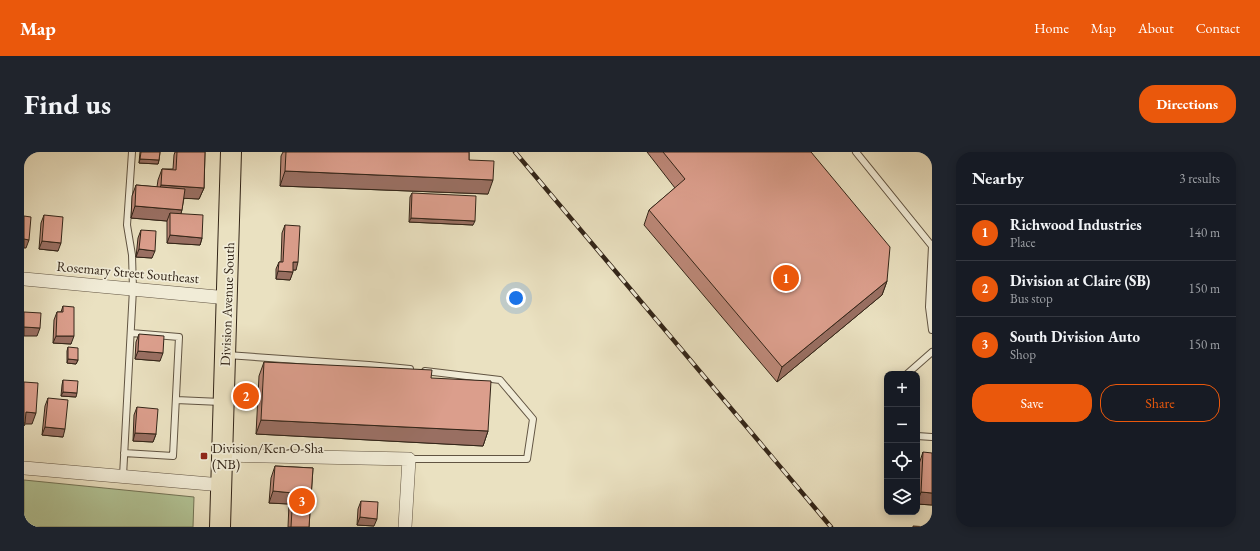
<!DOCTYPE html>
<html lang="en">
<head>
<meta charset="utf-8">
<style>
	:root { --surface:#171b24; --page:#20242c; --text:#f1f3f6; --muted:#9ea1a6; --line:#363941; --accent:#ea580c }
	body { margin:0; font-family:"EB Garamond",serif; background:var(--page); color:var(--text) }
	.controls { position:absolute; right:12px; bottom:12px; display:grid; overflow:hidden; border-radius:8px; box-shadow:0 2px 10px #0003 }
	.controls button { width:36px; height:36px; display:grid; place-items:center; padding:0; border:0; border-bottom:1px solid var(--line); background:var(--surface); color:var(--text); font:20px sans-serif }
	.you { position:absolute; left:492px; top:146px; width:14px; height:14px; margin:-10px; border:3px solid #fff; border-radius:50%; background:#1a73e8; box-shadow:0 0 0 6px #1a73e833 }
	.badge { display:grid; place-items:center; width:26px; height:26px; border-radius:50%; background:var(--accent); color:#fff; font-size:13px; font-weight:700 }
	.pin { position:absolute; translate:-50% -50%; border:2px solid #fff; box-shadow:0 1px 4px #0006 }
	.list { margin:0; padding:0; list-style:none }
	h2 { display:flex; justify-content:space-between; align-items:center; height:52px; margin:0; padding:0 16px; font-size:17px }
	h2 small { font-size:13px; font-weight:400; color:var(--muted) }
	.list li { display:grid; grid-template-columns:26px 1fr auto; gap:12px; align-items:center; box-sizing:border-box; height:56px; padding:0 16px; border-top:1px solid var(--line) }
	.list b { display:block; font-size:15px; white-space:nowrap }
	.list p { margin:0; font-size:13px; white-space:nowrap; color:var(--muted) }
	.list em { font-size:13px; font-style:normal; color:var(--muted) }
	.actions { display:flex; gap:8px; padding:12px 16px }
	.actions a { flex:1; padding:9px 0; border:1px solid var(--accent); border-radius:16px; text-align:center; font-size:14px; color:var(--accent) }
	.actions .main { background:var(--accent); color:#fff }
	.icon { flex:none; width:22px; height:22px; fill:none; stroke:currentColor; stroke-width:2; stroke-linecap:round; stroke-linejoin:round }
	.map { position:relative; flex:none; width:908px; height:375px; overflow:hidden; border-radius:16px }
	header { display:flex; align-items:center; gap:24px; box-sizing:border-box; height:56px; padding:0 20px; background:var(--accent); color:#fff }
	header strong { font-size:19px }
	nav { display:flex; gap:22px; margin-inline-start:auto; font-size:14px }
	.intro { display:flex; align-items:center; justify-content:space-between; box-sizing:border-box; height:96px; padding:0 24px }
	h1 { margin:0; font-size:28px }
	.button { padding:10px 18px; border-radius:16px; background:var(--accent); color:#fff; font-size:14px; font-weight:700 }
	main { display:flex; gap:24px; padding:0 24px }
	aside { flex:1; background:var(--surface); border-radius:16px; box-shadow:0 2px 10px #0003 }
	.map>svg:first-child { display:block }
	.green { fill:#b2c496; stroke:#727457 }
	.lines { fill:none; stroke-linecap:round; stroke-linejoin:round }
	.lane-casing { stroke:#615442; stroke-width:8 }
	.street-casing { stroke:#615442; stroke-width:14 }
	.primary-casing { stroke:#332518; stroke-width:22 }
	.lane { stroke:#f1ecd7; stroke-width:6 }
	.street { stroke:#f1ecd7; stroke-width:13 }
	.primary { stroke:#eae1c1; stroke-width:20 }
	.rail-casing { stroke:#332518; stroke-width:4.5 }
	.rail { stroke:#f1ecd7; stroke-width:3; stroke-dasharray:9; stroke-linecap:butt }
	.wall { fill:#bc8878; stroke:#332518 }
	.shaded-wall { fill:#996f62; stroke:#332518 }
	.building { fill:#db9e8c; stroke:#332518 }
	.poi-dot { fill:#8f2418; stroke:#f1ecd7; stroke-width:1.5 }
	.labels { text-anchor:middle; stroke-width:3.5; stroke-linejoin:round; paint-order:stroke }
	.street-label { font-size:14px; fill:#332518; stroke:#f1ecd7 }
	.poi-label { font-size:14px; fill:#332518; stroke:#f1ecd7; text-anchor:start }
</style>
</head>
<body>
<header>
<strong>Map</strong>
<nav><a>Home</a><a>Map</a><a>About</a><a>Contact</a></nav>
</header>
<div class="intro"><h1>Find us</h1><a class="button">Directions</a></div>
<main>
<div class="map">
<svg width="908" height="375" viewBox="0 0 908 375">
	<rect width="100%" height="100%" fill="#eae1c1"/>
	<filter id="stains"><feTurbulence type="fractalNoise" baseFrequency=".005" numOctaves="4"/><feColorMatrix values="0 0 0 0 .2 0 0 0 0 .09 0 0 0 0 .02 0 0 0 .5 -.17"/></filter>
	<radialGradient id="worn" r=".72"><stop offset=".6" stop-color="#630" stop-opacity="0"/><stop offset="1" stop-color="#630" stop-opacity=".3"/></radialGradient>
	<path class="green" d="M0,328L170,345L169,375H0Z"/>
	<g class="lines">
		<g class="lane-casing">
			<path id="lane" d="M832,0L908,94L905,155L908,178
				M203,203L345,213L386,217
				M883,222L908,200
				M152,248L197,250
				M893,284L908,285
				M100,301L149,304L155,185L107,181
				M385,307H503L509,267L476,228L401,219
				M99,324L109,137L108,103L103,73L108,0"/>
		</g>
		<g class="street-casing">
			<path id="street" d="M0,127L204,146
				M198,303L385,307L381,375
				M0,316L198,333"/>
		</g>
		<g class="primary-casing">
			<path id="primary" d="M196,375L207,0"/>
		</g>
		<use href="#lane" class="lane"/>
		<use href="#street" class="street"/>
		<use href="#primary" class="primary"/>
		<g class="rail-casing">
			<path id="rail" d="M491,0L807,375"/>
		</g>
		<use href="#rail" class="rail"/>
	</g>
	<path class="wall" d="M116,0H136L135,8L134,12L115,11Z
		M151,0H181L180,36L175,47L160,46L157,62L178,86L176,93L143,91V69L107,66L108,44L112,33L133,35L134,28L138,17H149L150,3Z
		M259,0H445V8L464,42L256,34L257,4Z
		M623,0H787L863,129L858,143L753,230L620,73L625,58L651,36Z
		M388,41L449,73L385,70L386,45Z
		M20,63L34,99L15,97L17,71Z
		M261,73L272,118H269L266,128L252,127V117L255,110H257L258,81Z
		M117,78L128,106L112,105L114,86Z
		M39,154L47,192L29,191L30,168L33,160H37Z
		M115,182L136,209L111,207L112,190Z
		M44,195L54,208L52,212L43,211V199Z
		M240,210L407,226L464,279L459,294L232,282L235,224Z
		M39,228L52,245L37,244L38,233Z
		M24,246L39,285L18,283L21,254Z
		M113,255L132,282L129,290L109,289L110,263Z
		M899,300L908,353L893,352L895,312Z
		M251,314L289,316L285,375H264L265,352L245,351L247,326Z
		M337,349L350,374L333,373L334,357Z"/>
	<path class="shaded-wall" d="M116,7L135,8L134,12L115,11Z
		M261,19L469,28L464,42L256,34Z
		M137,33L180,36L175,47L133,45Z
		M111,54L158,58L154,70L146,61L143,69L107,66Z
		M387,66L451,69L449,73L385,70Z
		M146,83L178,86L176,93L143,91Z
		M0,87L5,88L2,96H0Z
		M18,89L37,91L34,99L15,97Z
		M115,97L131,99L128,106L112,105Z
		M269,110H274L272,118H266Z
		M254,119L269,120L266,128L252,127Z
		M863,129L858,143L753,230L758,215Z
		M0,175L16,176L13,184H0Z
		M32,184H50L47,192L29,191Z
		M114,199L139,201L136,209L111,207Z
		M44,207L54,208L52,212L43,211Z
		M39,240L53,241L52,245L37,244Z
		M2,260L12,261L8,272H1L0,274V265Z
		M237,268L464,279L459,294L232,282Z
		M21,275L41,277L39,285L18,283Z
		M111,281L132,282L129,290L109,289Z
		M249,339L269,341L265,352L245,351Z
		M897,340L908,341V353L893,352Z
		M336,365L353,367L350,374L333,373Z"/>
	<path class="building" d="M117,0H136L135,8L116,7Z
		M153,0H181L180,36L137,33L138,17L152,18Z
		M262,0H445V8L470,9L469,28L261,19Z
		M639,0H787L866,95L863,129L758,215L625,58L661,27Z
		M112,33L161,37L158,58L111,54Z
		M388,41L452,44L451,69L387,66Z
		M146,61L179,63L178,86L146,83Z
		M20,63L39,65L37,91L18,89Z
		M0,64L7,65L5,88L0,87Z
		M261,73L276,74L274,110H269V120L254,119L255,110H259Z
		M117,78L132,79L131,99L115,97Z
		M39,154L50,155V184H32L33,160H39Z
		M0,160L17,161L16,176L0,175Z
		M115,182L140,184L139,201L114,199Z
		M44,195L54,196V208L44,207Z
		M240,210L408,218L407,226L467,229L464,279L237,268Z
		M39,228L54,229L53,241L39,240Z
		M0,230L14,231L12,261L2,260L1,271H0Z
		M24,246L44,248L41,277L21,275Z
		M113,255L134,257L132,282L111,281Z
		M899,300L908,301V341L897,340Z
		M251,314L289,316L285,375H267L269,341L249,339Z
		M337,349L354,350L353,367L336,365Z
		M889,374L904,375H889Z"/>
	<rect class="poi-dot" x="176" y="300" width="8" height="8" rx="2"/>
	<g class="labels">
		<g class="street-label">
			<text transform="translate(104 120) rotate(5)" y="5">Rosemary Street Southeast</text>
			<text transform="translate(203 152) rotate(-88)" y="5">Division Avenue South</text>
		</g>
		<g class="poi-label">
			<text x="188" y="301">Division/Ken-O-Sha<tspan x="188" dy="16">(NB)</tspan></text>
		</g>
	</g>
	<rect width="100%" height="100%" filter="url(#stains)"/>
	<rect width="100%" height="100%" fill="url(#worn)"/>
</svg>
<div class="controls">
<button>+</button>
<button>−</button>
<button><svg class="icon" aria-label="locate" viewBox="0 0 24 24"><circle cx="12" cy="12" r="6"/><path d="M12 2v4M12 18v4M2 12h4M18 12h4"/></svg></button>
<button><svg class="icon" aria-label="layers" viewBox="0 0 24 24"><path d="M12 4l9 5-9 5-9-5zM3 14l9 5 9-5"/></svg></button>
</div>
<div class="you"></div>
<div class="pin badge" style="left:762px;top:126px">1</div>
<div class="pin badge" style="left:222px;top:244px">2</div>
<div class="pin badge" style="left:278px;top:349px">3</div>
</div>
<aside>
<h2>Nearby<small>3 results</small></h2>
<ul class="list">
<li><span class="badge">1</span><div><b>Richwood Industries</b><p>Place</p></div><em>140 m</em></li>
<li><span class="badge">2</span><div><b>Division at Claire (SB)</b><p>Bus stop</p></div><em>150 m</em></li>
<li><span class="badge">3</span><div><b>South Division Auto</b><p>Shop</p></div><em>150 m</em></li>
</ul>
<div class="actions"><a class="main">Save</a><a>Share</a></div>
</aside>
</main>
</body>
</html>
